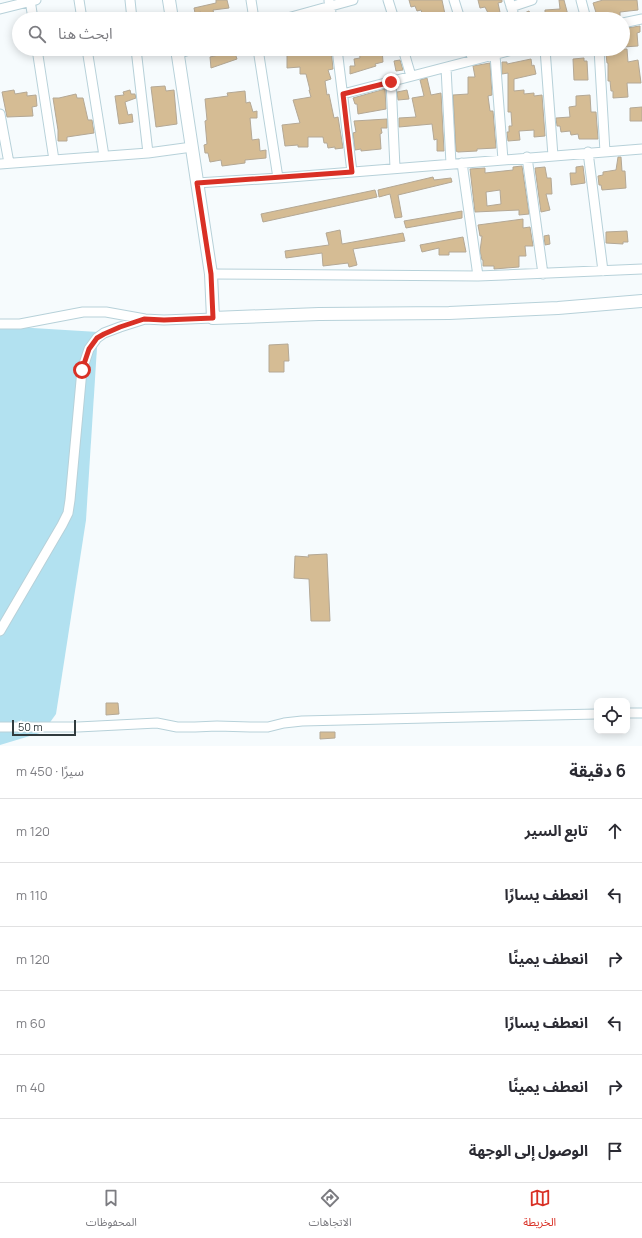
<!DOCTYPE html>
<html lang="ar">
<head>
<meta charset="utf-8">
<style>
	:root { --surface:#fff; --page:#f7f7f7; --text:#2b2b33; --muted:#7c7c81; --line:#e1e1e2; --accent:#d93025 }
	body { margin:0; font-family:Manrope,"Noto Sans Arabic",sans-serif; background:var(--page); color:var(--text); direction:rtl }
	.controls { position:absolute; right:12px; bottom:12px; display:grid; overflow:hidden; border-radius:8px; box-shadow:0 2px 10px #0003 }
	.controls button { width:36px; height:36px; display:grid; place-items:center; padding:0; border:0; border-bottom:1px solid var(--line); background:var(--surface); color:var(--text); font:20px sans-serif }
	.scale { position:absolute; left:12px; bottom:10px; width:64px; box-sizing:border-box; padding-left:4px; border:2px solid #313b3e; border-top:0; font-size:11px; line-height:14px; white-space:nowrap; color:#313b3e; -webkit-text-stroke:3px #fff; paint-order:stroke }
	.stop { position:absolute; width:12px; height:12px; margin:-9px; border:3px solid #d93025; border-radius:50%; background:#fff }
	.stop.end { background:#d93025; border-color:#fff; box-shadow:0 1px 4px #0008 }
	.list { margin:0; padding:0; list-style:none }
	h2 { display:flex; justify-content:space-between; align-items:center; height:52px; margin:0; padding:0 16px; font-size:17px }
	h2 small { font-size:13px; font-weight:400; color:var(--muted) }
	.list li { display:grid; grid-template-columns:26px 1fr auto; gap:12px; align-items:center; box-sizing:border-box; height:64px; padding:0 16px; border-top:1px solid var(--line) }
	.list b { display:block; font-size:15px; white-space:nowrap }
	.list em { font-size:13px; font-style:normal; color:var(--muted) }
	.icon { flex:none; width:22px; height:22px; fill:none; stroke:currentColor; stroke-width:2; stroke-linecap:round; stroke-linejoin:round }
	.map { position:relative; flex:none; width:642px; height:746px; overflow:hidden; direction:ltr }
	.search { position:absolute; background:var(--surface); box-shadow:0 2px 10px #0003; left:12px; right:12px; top:12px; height:44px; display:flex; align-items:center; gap:10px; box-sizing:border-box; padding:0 14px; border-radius:22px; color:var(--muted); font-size:15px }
	.sheet { height:436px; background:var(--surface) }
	nav { display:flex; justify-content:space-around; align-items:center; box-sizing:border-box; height:56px; border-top:1px solid var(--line); background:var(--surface); font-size:11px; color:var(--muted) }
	nav a { display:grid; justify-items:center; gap:2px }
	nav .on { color:var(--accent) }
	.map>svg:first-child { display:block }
	.green { fill:#b2e1f0 }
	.building { fill:#d5bc94; stroke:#b4a895; fill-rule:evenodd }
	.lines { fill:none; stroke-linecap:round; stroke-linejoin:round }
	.minor-casing { stroke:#b7d1d9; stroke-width:11 }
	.tertiary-casing { stroke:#b7d1d9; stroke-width:14 }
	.minor { stroke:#fff; stroke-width:9 }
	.tertiary { stroke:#fff; stroke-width:12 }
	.route { stroke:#d93025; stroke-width:5 }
</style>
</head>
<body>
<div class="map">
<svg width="642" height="746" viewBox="0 0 642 746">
	<rect width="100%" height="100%" fill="#f6fbfd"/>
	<path class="green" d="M0,326L98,332L86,520L56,714L43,732L0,745Z"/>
	<path class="building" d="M216,0H227L229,8L213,10L215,19H202L201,12L195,13L194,8L216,3Z
		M409,0H442L446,19H424L421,10L417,11L415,6L411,7Z
		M478,0H502V2L498,3L501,17L498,18L499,19H491L485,7L480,8Z
		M559,0H564L569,19H549L548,17H545V10L560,9Z
		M603,0H637L638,10L620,12V17L598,19L593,3Z
		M529,11L532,19H521L520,15Z
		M640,26V32L637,33L638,46L623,47V38L629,36L627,28Z
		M287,49H331L333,69L328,70L331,79L325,81L327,95L329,94L334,118L338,117L343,148L335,149V147L328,148L327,143H324L323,137H308V147H298V145L285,146L282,125L300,123L293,100L311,97L309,90H310L306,74H300V67L287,68Z
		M359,49H382L383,62L375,64L376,66L350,74V66H355L354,59L360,58Z
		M611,49H627L628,62L638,60L641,83H627L628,97L613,98V91H611L610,81H608V63H607L606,54H612Z
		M227,53V55L235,53L237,59L211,68L210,57Z
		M584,58V61H587L588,80H574L573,59Z
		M531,59L532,66L534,65L536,74L514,79V91L524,90V94L534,93V96L542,95L545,136L534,137V130L519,131L520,140L508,141L507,132H509V126H512L511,112H508V73L502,74V62H507V64Z
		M400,60L403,70L396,71L394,61Z
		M490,63L492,95L488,96L490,111H493L496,148L477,149V151L458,152L456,151L453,95L468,94V77H475L473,66Z
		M427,78L431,95L441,93L444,151H437V139L434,140L432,124L399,127V118L416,117L412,98L424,96L420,80Z
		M165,86L166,91L174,90L177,124L156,127L151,87Z
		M385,89L386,109L358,114L357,104H355L353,98Z
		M14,90L15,94L27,92V96L36,95L37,106L32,107L33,116L7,117L2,92Z
		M130,90L131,94H135L136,98L125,102L128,115L132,114L133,122L119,124L115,96L124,95L123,92Z
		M407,90L409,99L398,100L397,92Z
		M245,91L246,103L250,102L253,112L257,111V118H250L252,140L259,139L260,151L266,150V158L245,160V163L222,166L221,160L210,162L208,153H205L204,145L207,144L205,121L207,120L205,99L228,96L227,93Z
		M76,94L77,98H83L88,120H92L94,133L67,137V141H58V130L53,98H59Z
		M590,95L591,112H596L598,139H579L578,134L571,135L570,131L561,132L560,126H557L556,118L570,117L569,107L576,106V96Z
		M642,107V121H630V108Z
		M387,119V128H381L382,133L380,134L381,149L361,151V149L355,150L353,133L356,132L354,121Z
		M618,157H621L622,171H625L626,188L602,190L601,185H599L598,176L603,175V172L616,170Z
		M522,166L529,214L519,215V210L475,212L470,169L485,168V173L513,170V167ZM500,190L501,204L487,206L486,192Z
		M583,166L585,183L571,185L570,173H576V167Z
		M545,167L547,178H551L552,194H546L550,210L541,212L535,168Z
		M433,177L434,180L451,178L452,182L398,195L402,217L395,218L390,194L379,197L378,190Z
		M375,190L377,197L263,222L261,214Z
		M462,211V218L406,228L404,221Z
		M523,219V228L530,227L533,246H525L526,256H519V267L494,269V266H483V260H482L480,251L482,236H480L478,225Z
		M340,230L342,244L403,233L405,241L353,249L357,265L349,267L348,263L323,266L322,253L286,258L285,251L329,245L326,233Z
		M627,231L628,242H623V244L606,243V232Z
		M549,235L550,244L545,245L544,236Z
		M463,237L466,252H449V255H439V248L422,252L420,245Z
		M288,344L289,361H284V372H269V345Z
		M327,554L330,621H311L309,579L294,578L295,556L309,557L308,555Z
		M106,703H118L119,714L106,715Z
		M320,732H335V738L320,739Z"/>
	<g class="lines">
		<g class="minor-casing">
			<path id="minor" d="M30,0L33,19
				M79,0L82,19
				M130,0L132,19
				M251,0L254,19
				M388,0L394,19
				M454,0L460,19
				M509,0L515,19
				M581,0L586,19
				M329,1L332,19
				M511,7L532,0
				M0,9L36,0
				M284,19L353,0
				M623,23L642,19
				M37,49L54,160
				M87,49L104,156
				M136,49L148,153
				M258,49L278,178
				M337,49L352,172
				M403,49L411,76
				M469,49L473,60
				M545,49L553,156
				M599,49L605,152
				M177,54L192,49
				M495,55L503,160
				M446,68L451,164
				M391,82L395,168
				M343,94L516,49
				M0,114L9,163
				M588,152L603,271
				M527,157L543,274
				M462,163L478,276
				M0,164L148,153L192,147
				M197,183L278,178L642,149
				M211,274L478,276L642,269
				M0,324H20L83,312H106L145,319L164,320L213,318
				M0,631L62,525L68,513L70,500L82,370L89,349L97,338L104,333L120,327L145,319
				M627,713H642
				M0,727H78L157,723L177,727H195L217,726L250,727H268L284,723L302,721L597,714"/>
		</g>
		<g class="tertiary-casing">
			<path id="tertiary" d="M169,0L172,19
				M177,49L211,274L213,318L319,314L449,313L558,308L642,301"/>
		</g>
		<use href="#minor" class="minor"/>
		<use href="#tertiary" class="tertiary"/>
	</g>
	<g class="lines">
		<path class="route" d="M82,370L89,349L97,338L104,334L120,327L144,319L164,320L213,318L211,274L197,183L352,172L343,94L391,82"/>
	</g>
</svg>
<div class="controls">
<button><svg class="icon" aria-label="locate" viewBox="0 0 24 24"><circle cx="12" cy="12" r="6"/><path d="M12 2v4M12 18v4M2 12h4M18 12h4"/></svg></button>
</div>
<div class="scale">50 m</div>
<div class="stop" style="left:82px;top:370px"></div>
<div class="stop end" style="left:391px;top:82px"></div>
<div class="search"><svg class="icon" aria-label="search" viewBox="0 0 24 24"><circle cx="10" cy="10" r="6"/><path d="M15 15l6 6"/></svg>ابحث هنا</div>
</div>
<section class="sheet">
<h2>6 دقيقة<small>سيرًا · 450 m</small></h2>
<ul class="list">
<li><svg class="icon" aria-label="ahead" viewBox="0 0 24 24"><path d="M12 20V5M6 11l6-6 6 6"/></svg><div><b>تابع السير</b></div><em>120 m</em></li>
<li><svg class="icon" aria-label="left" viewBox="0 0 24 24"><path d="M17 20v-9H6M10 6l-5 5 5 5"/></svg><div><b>انعطف يسارًا</b></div><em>110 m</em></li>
<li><svg class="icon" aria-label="right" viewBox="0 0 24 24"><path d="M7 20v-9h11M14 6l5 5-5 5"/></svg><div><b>انعطف يمينًا</b></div><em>120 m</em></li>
<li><svg class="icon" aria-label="left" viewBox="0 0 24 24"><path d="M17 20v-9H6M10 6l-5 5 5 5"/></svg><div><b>انعطف يسارًا</b></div><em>60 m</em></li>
<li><svg class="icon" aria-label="right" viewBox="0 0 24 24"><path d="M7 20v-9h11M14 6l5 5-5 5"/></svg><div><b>انعطف يمينًا</b></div><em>40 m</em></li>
<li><svg class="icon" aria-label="arrive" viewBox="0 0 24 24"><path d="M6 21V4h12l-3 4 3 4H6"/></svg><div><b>الوصول إلى الوجهة</b></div></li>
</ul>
</section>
<nav>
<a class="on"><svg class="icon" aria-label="map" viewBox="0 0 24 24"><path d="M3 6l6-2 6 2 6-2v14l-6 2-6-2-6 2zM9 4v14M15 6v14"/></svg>الخريطة</a>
<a><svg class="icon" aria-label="directions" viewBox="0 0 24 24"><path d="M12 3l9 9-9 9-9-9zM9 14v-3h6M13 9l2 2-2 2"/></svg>الاتجاهات</a>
<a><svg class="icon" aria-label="saved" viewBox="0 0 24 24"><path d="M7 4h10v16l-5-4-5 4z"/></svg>المحفوظات</a>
</nav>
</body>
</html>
